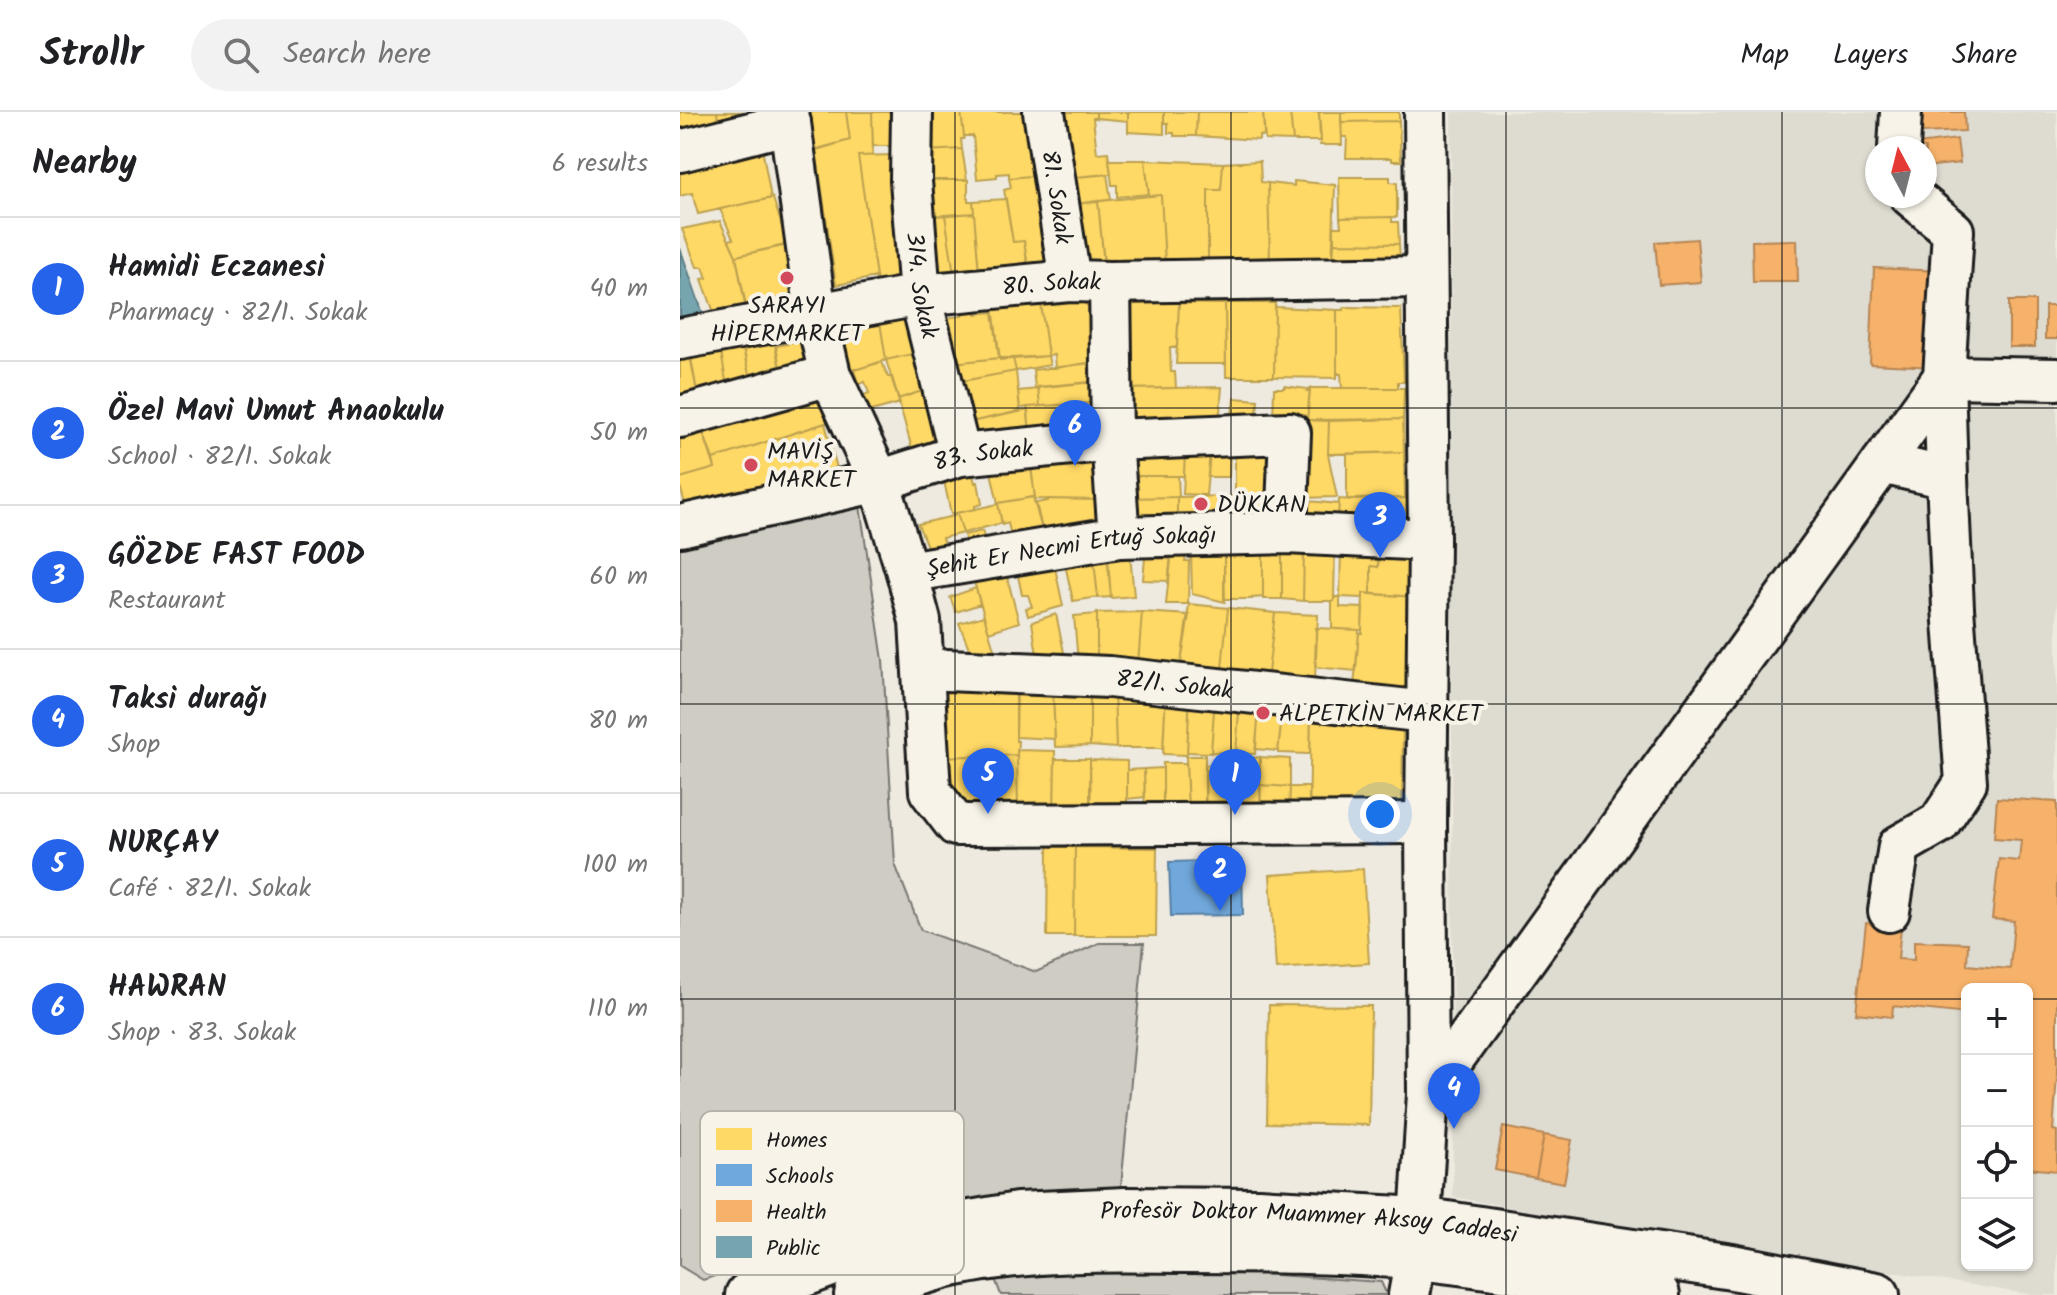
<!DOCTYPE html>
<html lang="en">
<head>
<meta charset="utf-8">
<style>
	:root { --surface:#fff; --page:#f2f2f2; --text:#202124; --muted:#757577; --line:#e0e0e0; --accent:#2563eb }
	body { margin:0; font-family:Kalam,sans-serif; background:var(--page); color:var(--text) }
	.controls { position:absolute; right:24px; bottom:24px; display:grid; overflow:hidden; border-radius:12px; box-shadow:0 2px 6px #0004 }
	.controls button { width:72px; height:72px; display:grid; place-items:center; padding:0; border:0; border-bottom:2px solid var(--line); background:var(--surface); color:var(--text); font:40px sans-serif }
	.compass { position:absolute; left:1185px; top:24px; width:72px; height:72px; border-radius:50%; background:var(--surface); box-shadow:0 2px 6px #0004; rotate:353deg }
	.you { position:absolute; left:700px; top:702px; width:28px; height:28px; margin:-20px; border:6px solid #fff; border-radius:50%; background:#1a73e8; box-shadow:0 0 0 12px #1a73e833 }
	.badge { display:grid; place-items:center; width:52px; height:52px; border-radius:50%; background:var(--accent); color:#fff; font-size:26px; font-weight:700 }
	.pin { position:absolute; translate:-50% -66px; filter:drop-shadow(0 2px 4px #0008) }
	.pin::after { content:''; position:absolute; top:42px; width:28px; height:24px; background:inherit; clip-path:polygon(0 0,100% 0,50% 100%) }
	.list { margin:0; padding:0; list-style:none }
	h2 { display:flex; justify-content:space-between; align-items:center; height:104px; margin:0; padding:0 32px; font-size:34px }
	h2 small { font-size:26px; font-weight:400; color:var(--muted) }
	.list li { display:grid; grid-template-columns:52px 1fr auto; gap:24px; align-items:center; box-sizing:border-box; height:144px; padding:0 32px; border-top:2px solid var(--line) }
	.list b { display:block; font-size:30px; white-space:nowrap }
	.list p { margin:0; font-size:26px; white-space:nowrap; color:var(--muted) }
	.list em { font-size:26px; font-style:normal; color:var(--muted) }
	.icon { flex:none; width:44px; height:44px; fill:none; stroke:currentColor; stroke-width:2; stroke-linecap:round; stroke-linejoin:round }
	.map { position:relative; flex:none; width:1377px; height:1183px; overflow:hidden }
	header { display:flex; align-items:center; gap:48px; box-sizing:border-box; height:112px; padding:0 40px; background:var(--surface); border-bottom:2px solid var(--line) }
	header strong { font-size:38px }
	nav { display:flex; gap:44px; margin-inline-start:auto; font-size:28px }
	.search { width:560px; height:72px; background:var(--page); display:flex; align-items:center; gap:20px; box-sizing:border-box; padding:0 28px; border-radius:44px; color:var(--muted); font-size:30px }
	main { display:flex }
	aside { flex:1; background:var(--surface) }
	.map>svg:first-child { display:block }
	.built { fill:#dedbd1; fill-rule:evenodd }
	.green { fill:#cfccc3; stroke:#767470; stroke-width:2 }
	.homes { fill:#ffd966; stroke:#bba050; stroke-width:2 }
	.schools { fill:#6fa8dc; stroke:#567ea2; stroke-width:2 }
	.health { fill:#f6b26b; stroke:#b58553; stroke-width:2 }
	.public { fill:#76a5af; stroke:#5b7c83; stroke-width:2 }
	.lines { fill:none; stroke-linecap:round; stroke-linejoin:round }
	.minor-casing { stroke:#1c1c1c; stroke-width:46 }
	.major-casing { stroke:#1c1c1c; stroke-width:50 }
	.minor { stroke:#f7f3e8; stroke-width:40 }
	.major { stroke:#f7f3e8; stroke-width:44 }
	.grid { fill:none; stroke:#1c1c1c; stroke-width:2; stroke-opacity:0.55 }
	.poi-dot { fill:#d1495b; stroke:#f7f3e8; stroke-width:3 }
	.labels { text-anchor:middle; stroke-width:8; stroke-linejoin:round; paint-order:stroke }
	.street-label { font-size:24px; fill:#1c1c1c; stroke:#f7f3e8 }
	.poi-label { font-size:24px; fill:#1c1c1c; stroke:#f7f3e8; text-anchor:start }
	.key { fill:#f7f3e8; stroke:#b5b2ab; stroke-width:2 }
	.key-label { font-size:22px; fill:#1c1c1c }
</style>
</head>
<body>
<header>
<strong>Strollr</strong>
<div class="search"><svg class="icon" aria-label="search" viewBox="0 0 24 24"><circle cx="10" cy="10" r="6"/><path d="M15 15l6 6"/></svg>Search here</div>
<nav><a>Map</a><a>Layers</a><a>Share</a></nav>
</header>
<main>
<aside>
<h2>Nearby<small>6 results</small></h2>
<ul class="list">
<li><span class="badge">1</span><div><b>Hamidi Eczanesi</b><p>Pharmacy · 82/1. Sokak</p></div><em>40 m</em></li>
<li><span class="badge">2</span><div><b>Özel Mavi Umut Anaokulu</b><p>School · 82/1. Sokak</p></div><em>50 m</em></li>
<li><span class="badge">3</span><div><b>GÖZDE FAST FOOD</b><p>Restaurant</p></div><em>60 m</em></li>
<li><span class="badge">4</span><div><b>Taksi durağı</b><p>Shop</p></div><em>80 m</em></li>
<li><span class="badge">5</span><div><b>NURÇAY</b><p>Café · 82/1. Sokak</p></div><em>100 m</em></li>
<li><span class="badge">6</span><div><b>HAWRAN</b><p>Shop · 83. Sokak</p></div><em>110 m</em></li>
</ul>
</aside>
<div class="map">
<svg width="1377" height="1183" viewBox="0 0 1377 1183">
	<rect width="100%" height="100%" fill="#eeeae0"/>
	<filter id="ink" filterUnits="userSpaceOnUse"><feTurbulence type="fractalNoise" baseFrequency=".0125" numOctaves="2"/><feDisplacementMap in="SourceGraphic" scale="16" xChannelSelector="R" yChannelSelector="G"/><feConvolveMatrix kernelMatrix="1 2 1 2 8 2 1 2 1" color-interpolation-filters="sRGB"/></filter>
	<g filter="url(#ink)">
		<path class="built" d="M771,0H1377V1183H1353L1034,1131L773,1085ZM1197,36H1245V84H1197ZM1287,877H1347V1153H1287Z"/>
		<path class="green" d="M179,387L203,548L215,752L241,818L356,860L419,831H464L441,1075L359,1079L192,1111L23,1168L0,1154V427Z
			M491,1156L701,1170L707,1183H321L312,1159Z"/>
		<path class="homes" d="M0,0H37L40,22L18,25L14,13L0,16Z
			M37,0H82L40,24Z
			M121,0H166L170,28L130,39Z
			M166,0H192L193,44H178L196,165L156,173L136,38L170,28Z
			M192,0H217L214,34H193Z
			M247,0H281L284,24V27H281L282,37L245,39Z
			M281,0H348L361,63L329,66V61L317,62V65L297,67L293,24H284Z
			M369,0H416V6H413L417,41L428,40L431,62L384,66Z
			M416,0H448V9L416,6Z
			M448,0H484V22L448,20Z
			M484,0H517L516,24H494V21H488V11H484Z
			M517,0H583L584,23L579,24V28L516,24Z
			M583,0H610L613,29L585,28Z
			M610,0H639L641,29H613Z
			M639,0H661L662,33H640Z
			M661,0H719V9L661,10Z
			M719,9L721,49H712V46H666L667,25H662L661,10Z
			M82,36L91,86L18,102L12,81L0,84V53Z
			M282,37L287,68H243L245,39Z
			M214,43L210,94L221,168L197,171L178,44Z
			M429,48H465L469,82L437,85V73H432Z
			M465,48L543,51L541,78H528V150H485L481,83L469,84Z
			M580,49L581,70L588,71L590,150L528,152V78H541L543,51Z
			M427,62L431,88L389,93L384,66Z
			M361,63L378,155L349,160L344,129L333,130L324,78L331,76L329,66Z
			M659,65H710V70L717,71V105L660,106Z
			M243,68H288V89H293L294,101L244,105Z
			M614,69L655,73L652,157L590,150L588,71L614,74Z
			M481,83L485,152L424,151L418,89Z
			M93,86L108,133L56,144L49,128L53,127L40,97Z
			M326,87L333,130L344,129L348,158L299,162L293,89Z
			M418,89L424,154H400L389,93Z
			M294,101L299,160L274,162L265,103Z
			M265,103L274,162L251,164L242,104Z
			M712,105V110H718L719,132L654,131V115H661L660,106Z
			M40,109L56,144L67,199L36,206L22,167L27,166L23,155H17L2,117Z
			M654,131L719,132L721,163L653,152Z
			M105,133L115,188L65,193L56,144Z
			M402,189L408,194L413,250L375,256L374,243L368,244L361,192Z
			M441,190L499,191L497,235L490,236L491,260H495L496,276L444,277Z
			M499,191L545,192L546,252H496Z
			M545,191H595L594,265H546Z
			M361,192L368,244L320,248L313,195Z
			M595,195L657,198V266L594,265Z
			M664,195L721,196L724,270H718V276H662L661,262L657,261V198H664Z
			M296,199V202L313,200L319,246L273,251L265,206L282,204L281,201Z
			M234,203L241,240L206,248L200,210Z
			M200,210L206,248L178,257H159L156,216Z
			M93,225L103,269L72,275L61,229Z
			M127,228L135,257L101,261L96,234L107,232L106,231Z
			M62,230L71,272L48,281L40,234Z
			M40,234L48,281L19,291L10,240Z
			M9,238L19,291L0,297V240Z
			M241,240L248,277L218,287L206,248Z
			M368,244L370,253L336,259L333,246Z
			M319,246H333L336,259L277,270L273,251Z
			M202,250L208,265H212L220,291L188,300L182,284L189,281L185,270L178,272L174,258Z
			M411,251L413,270L355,276L353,258Z
			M336,259L340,299L286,311L277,270Z
			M409,270L411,291L360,294L358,275Z
			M142,271L152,309L33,347L20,311Z
			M604,274L628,277L627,279H630L627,308L593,310L594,276H604Z
			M542,275L539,313L444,314L441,277Z
			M630,276H724L723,307L627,308Z
			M248,277L261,338L234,344L218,287Z
			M358,277L360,294L340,296L338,279Z
			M554,286L578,288L576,316L542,310V303H552Z
			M411,291L413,317L350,320L347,295Z
			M348,298L350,325L290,331L286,311Z
			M723,307L724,340L648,342L649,309Z
			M623,308L649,309L648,342L657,385L616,386Z
			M20,311L35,356L0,366V314Z
			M145,311L159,364L7,399L0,374V366L35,356L33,347Z
			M555,336L602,339L597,390L555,389Z
			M550,339L549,365H528L530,340Z
			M505,340L504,364H445V341Z
			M505,340H530L526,383L503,382Z
			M724,340L725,386L667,387V342Z
			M411,345L417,350L419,388L355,387L351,353Z
			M350,349L355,385L318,391L310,356Z
			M292,359L295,371L298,370L302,392L295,394V397L271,402L263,364Z
			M445,364H498L499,385L447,386Z
			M555,384L554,410L497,406V385Z
			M353,385L364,425L333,433L328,411L322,413L318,391Z
			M497,385V409L447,413V386Z
			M727,386V409L658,408L659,387L675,388Z
			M368,387L418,388L419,416L363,421L356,391L368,389Z
			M618,388L659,392L657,415L617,412Z
			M555,389L583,390L582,406L555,404Z
			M318,392L322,411L283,421L277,401Z
			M277,401L283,421L262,426L270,450L248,437L238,412L274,404V402Z
			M302,419L309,439L290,444L284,423Z
			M735,434L734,485L691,482V454L698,455L699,436Z
			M655,436L654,489H623L624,438Z
			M699,436L698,455L691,454V482L683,481V486L660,485L661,438Z
			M583,437L602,438V487H583Z
			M602,438H624L623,489L602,487Z
			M583,440V485L572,486V487H544V442Z
			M427,441L431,485L418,486L414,448Z
			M511,441L544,442L545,490L512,482Z
			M450,442L454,484L431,486L428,447Z
			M491,442L506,443L505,449H509L508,492H486Z
			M465,446L491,447L489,469L463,468Z
			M414,448L418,485L393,489L385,452Z
			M374,451L383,494L348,504L346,496L352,495L348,483H342L337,459Z
			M326,461L339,510L309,520L294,470Z
			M296,476L300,492L276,500L270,485Z
			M683,481L736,485L734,579L674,574L679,521H682Z
			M655,485H660V495L683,496L682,518L652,517V490L654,489Z
			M509,492L548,496L542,556L501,551Z
			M548,496L595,501L588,561L542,556Z
			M462,500L458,553L417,549V501Z
			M462,500L509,503L501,551L458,552Z
			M595,501L638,503L635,566L588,561Z
			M376,502L386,550H358L352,510Z
			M417,502V549L398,550L394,504Z
			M304,504L315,540L289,548L290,539L279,511Z
			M636,516L679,518L676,559L635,555Z
			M337,577L373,578L375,627L336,625Z
			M410,577V634L375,635L373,578Z
			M248,578L336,583V629H338L337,643L250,645Z
			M410,578H434L436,636L410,634Z
			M434,578L486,579L483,636H436Z
			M486,578L510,580L507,643L483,642Z
			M510,580L535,583L531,641L507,640Z
			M535,584L560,586L556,641L531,640Z
			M560,586H580L575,642L556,641Z
			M579,592L603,594L598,639L576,637Z
			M603,594L631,596L630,642L598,641Z
			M631,602L723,605L722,711L629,708Z
			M337,638L375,639L374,699L338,698Z
			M337,643L338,698L265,696L250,645Z
			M506,644H525V700H508Z
			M580,645L610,647V675L580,673Z
			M580,645L581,709L556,704L555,661L563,662V647Z
			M375,647H410V708L374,706Z
			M410,648L447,649V704L411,706Z
			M483,651H506L508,702H483Z
			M555,652L556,708L526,709L525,653Z
			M483,656V702L465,703L464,657Z
			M464,657L465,685L447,687V658Z
			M580,673L610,675L609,701L581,707Z
			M610,675H629V708L609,701Z
			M368,735H395L394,824H367Z
			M395,735L477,736L476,824H394Z
			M683,757L689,851L596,857L590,763Z
			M589,893L691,894L689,1013L587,1011Z"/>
		<path class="schools" d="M562,748L563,803L491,804L489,750Z"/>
		<path class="health" d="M1241,0H1284L1285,19L1242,21Z
			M1277,27L1280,51L1245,55V36H1238L1237,32Z
			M1017,127L1021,170L979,173L975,130Z
			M1117,128L1118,170H1073L1072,129Z
			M1194,156L1262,159L1257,255L1190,252Z
			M1329,189H1355V235H1329Z
			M1365,194H1377V227H1365Z
			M1317,686L1377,690V965L1373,1018L1377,1019V1059L1347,1056V877H1287V902L1213,894L1212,905L1176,901L1186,811L1221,815L1218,847L1234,848V829L1288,831L1287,853L1330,857L1334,809L1312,807L1319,747L1339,749L1341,728L1314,726Z
			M823,1015L864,1023L856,1066L815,1058Z
			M864,1023L892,1028L884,1071L856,1066Z"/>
		<path class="public" d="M0,136L23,202L0,210Z"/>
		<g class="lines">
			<g class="minor-casing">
				<g id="minor">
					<path d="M107,0L110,11L136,202L150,263L199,369L227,460L240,509L250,679L276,713L746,711"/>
					<path id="s1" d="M232,0L231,69L240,183L280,343"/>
					<path id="s2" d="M364,0L390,169"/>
					<path d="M1219,36L1221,0"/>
					<path d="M0,39L110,11"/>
					<path d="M1231,84L1273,119L1264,265L1267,366"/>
					<path d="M430,170L432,328L439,425"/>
					<path id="s3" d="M0,227L240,183L390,169L430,170L746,165"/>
					<path d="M0,305L150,263"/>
					<path d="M1202,351L1267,366L1273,496L1286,670L1259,711L1219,734L1209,799"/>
					<path id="s4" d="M0,414L199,369L280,343L432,328L610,321L606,421"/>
					<path id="s5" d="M227,460L439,425L606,421L749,428"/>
					<path id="s6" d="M243,557L429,565L747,600"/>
					<path d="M748,982L1264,265L1377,267"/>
					<path d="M740,1108L748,982L746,711L749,428L745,0"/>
					<path d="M729,1183L736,1145"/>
				</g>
			</g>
			<g class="major-casing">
				<g id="major">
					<path id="s7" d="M68,1183L207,1131L250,1118L338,1103L445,1098L578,1099L740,1108L1052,1155L1197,1183"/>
					<path d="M177,1183C213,1170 250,1155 287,1149C357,1136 429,1137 500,1138C578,1138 658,1138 737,1145C817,1153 897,1169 977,1183"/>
				</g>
			</g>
			<use href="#minor" class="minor"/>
			<use href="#major" class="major"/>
		</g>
	</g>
	<path class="grid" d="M275,0V1183M551,0V1183M826,0V1183M1102,0V1183M0,296H1377M0,592H1377M0,887H1287M1347,887H1377"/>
	<g class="poi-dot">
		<circle cx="107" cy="166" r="8"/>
		<circle cx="71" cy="353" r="8"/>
		<circle cx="521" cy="392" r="8"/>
		<circle cx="583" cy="601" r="8"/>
	</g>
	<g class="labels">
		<g class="street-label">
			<text dy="8" stroke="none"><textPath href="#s2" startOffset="86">81. Sokak</textPath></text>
			<text dy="8" stroke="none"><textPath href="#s1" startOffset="174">314. Sokak</textPath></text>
			<text dy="8" stroke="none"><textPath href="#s3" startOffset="376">80. Sokak</textPath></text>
			<text dy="8" stroke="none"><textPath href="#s4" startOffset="312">83. Sokak</textPath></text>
			<text dy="8" stroke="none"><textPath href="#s5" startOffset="166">Şehit Er Necmi Ertuğ Sokağı</textPath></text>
			<text dy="8" stroke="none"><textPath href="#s6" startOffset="252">82/1. Sokak</textPath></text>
			<text dy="8" stroke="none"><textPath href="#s7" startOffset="574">Profesör Doktor Muammer Aksoy Caddesi</textPath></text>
		</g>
		<g class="poi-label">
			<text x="107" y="201" text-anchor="middle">SARAYI<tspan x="107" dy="28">HİPERMARKET</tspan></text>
			<text x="87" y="347">MAVİŞ<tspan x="87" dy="28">MARKET</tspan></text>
			<text x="537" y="400">DÜKKAN</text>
			<text x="599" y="609">ALPETKİN MARKET</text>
		</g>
	</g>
	<rect x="20" y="999" width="264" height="164" rx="12" class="key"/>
	<rect x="36" y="1016" width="36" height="22" fill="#ffd966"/>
	<rect x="36" y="1052" width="36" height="22" fill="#6fa8dc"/>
	<rect x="36" y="1088" width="36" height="22" fill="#f6b26b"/>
	<rect x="36" y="1124" width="36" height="22" fill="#76a5af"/>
	<g class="key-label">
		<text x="86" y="1035">Homes</text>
		<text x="86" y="1071">Schools</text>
		<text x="86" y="1107">Health</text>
		<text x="86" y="1143">Public</text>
	</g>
</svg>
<div class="controls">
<button>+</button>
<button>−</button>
<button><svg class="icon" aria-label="locate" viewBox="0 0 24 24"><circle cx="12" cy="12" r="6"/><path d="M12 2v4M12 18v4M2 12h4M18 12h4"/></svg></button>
<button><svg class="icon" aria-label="layers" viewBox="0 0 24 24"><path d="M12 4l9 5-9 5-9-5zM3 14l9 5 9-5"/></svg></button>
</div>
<svg class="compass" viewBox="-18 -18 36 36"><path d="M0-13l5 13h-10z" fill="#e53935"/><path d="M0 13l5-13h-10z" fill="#757577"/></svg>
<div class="you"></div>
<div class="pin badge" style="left:555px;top:703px">1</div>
<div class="pin badge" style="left:540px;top:799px">2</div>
<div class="pin badge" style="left:700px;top:446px">3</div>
<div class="pin badge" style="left:774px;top:1017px">4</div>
<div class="pin badge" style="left:308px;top:702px">5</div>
<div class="pin badge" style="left:395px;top:354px">6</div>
</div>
</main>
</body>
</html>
